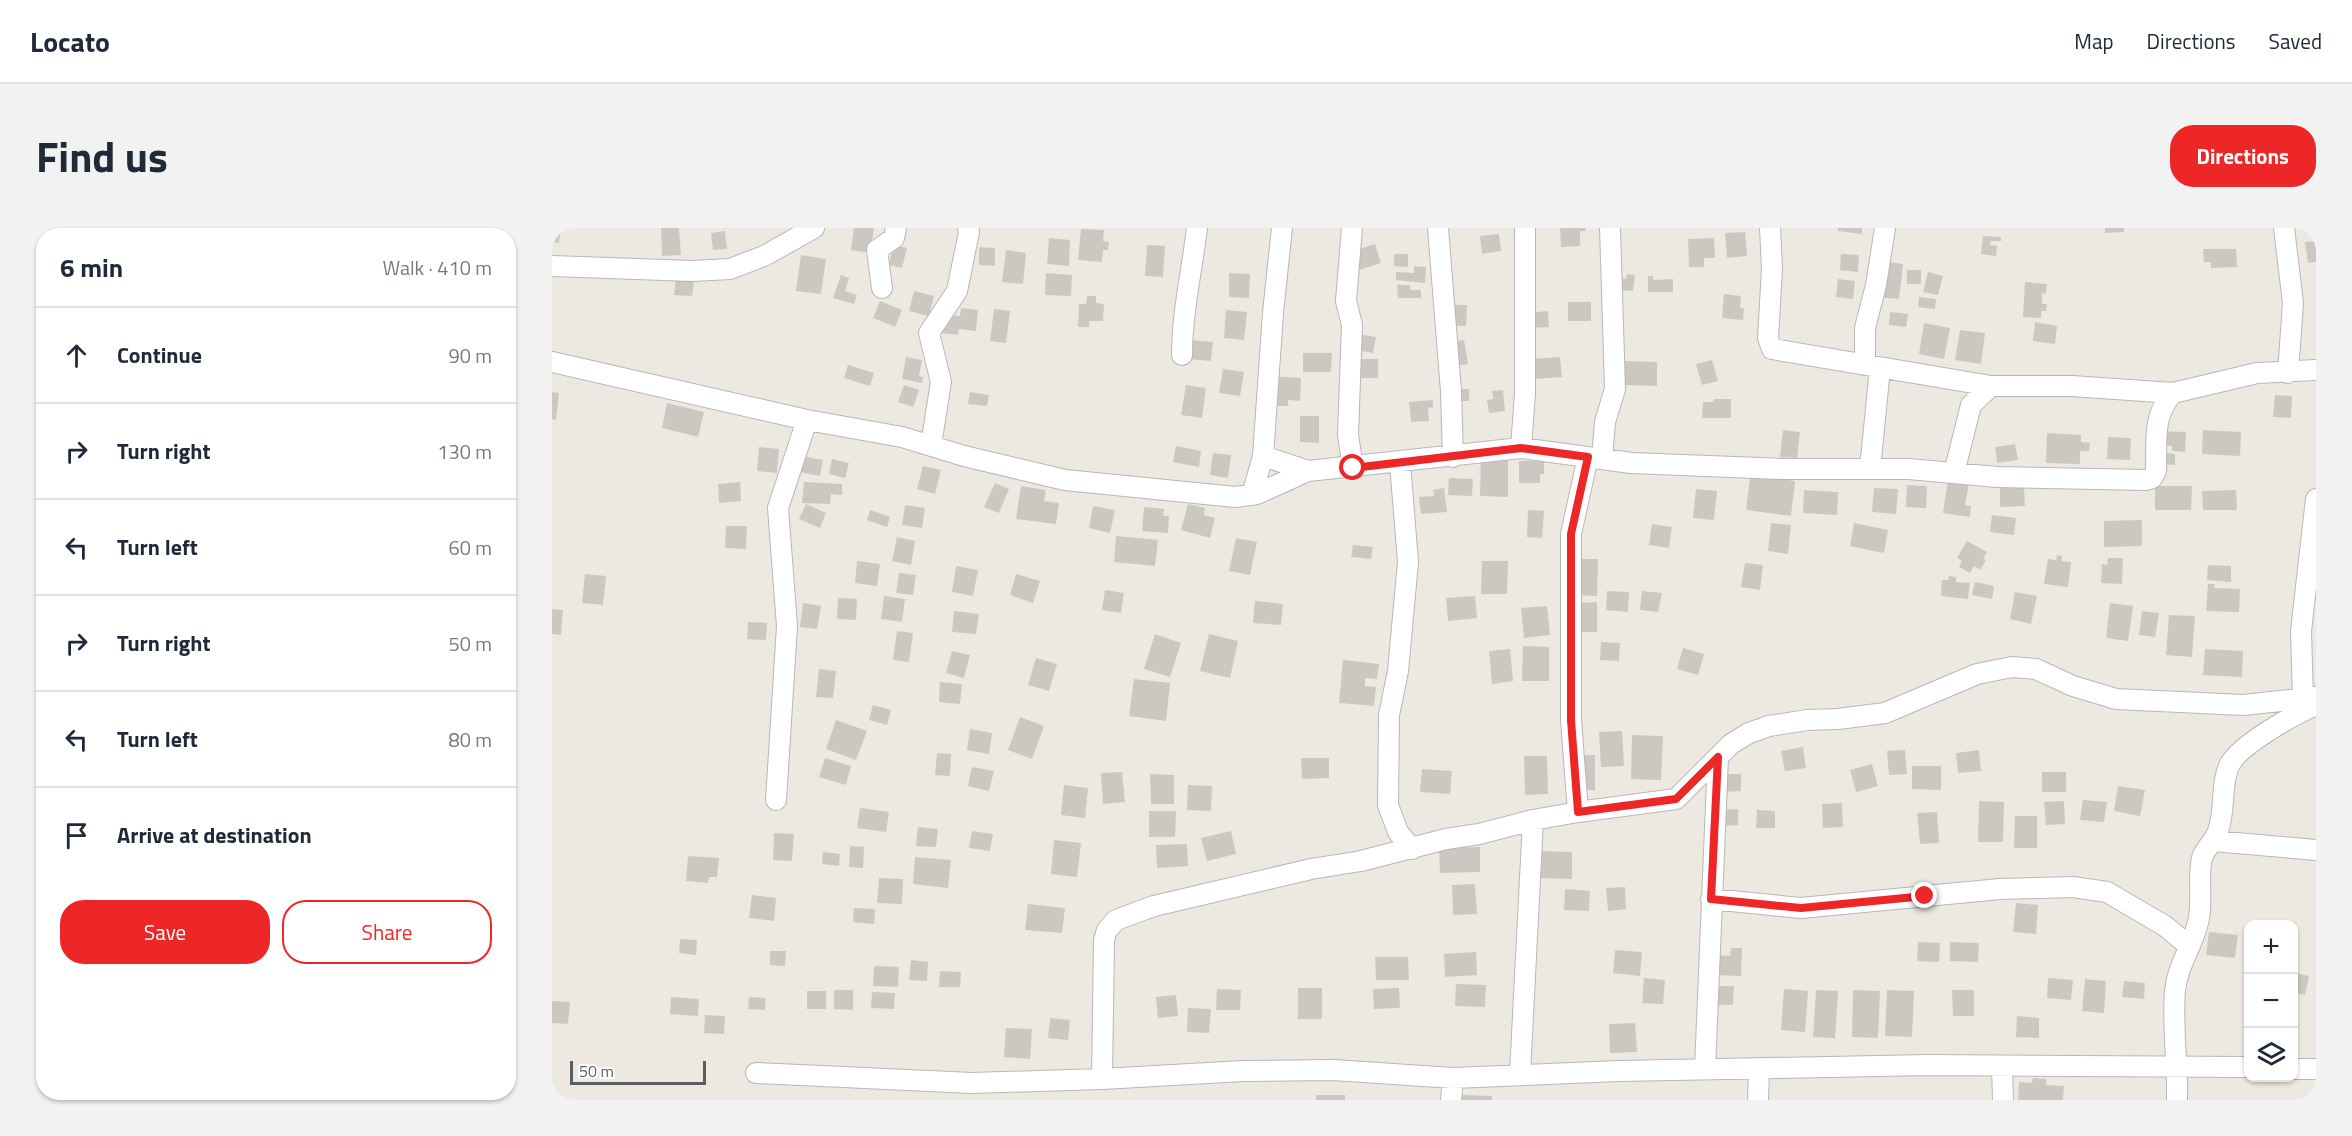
<!DOCTYPE html>
<html lang="en">
<head>
<meta charset="utf-8">
<style>
	:root { --surface:#fff; --page:#f2f2f3; --text:#1f2937; --muted:#747a83; --line:#e0e1e3; --accent:#ed2627 }
	body { margin:0; font-family:"Titillium Web",sans-serif; background:var(--page); color:var(--text) }
	.controls { position:absolute; right:18px; bottom:18px; display:grid; overflow:hidden; border-radius:12px; box-shadow:0 2px 4px #0004 }
	.controls button { width:54px; height:54px; display:grid; place-items:center; padding:0; border:0; border-bottom:2px solid var(--line); background:var(--surface); color:var(--text); font:30px sans-serif }
	.scale { position:absolute; left:18px; bottom:15px; width:136px; box-sizing:border-box; padding-left:6px; border:3px solid #595e62; border-top:0; font-size:16px; line-height:21px; white-space:nowrap; color:#595e62; -webkit-text-stroke:4px #fff; paint-order:stroke }
	.stop { position:absolute; width:18px; height:18px; margin:-14px; border:4px solid #ed2627; border-radius:50%; background:#fff }
	.stop.end { background:#ed2627; border-color:#fff; box-shadow:0 2px 6px #0008 }
	.list { margin:0; padding:0; list-style:none }
	h2 { display:flex; justify-content:space-between; align-items:center; height:78px; margin:0; padding:0 24px; font-size:26px }
	h2 small { font-size:20px; font-weight:400; color:var(--muted) }
	.list li { display:grid; grid-template-columns:39px 1fr auto; gap:18px; align-items:center; box-sizing:border-box; height:96px; padding:0 24px; border-top:2px solid var(--line) }
	.list b { display:block; font-size:22px; white-space:nowrap }
	.list em { font-size:20px; font-style:normal; color:var(--muted) }
	.actions { display:flex; gap:12px; padding:18px 24px }
	.actions a { flex:1; padding:14px 0; border:2px solid var(--accent); border-radius:24px; text-align:center; font-size:21px; color:var(--accent) }
	.actions .main { background:var(--accent); color:#fff }
	.icon { flex:none; width:33px; height:33px; fill:none; stroke:currentColor; stroke-width:2; stroke-linecap:round; stroke-linejoin:round }
	.map { position:relative; flex:none; width:1764px; height:872px; overflow:hidden; border-radius:24px }
	header { display:flex; align-items:center; gap:36px; box-sizing:border-box; height:84px; padding:0 30px; background:var(--surface); border-bottom:2px solid var(--line) }
	header strong { font-size:28px }
	nav { display:flex; gap:33px; margin-inline-start:auto; font-size:21px }
	.intro { display:flex; align-items:center; justify-content:space-between; box-sizing:border-box; height:144px; padding:0 36px }
	h1 { margin:0; font-size:42px }
	.button { padding:15px 27px; border-radius:24px; background:var(--accent); color:#fff; font-size:21px; font-weight:700 }
	main { display:flex; gap:36px; padding:0 36px }
	aside { flex:1; background:var(--surface); border-radius:24px; box-shadow:0 2px 4px #0004 }
	.map>svg:first-child { display:block }
	.building { fill:#cdc7c2 }
	.lines { fill:none; stroke-linecap:round; stroke-linejoin:round }
	.minor-casing { stroke:#b4b8bc; stroke-width:22 }
	.minor { stroke:#fff; stroke-width:20 }
	.route { stroke:#ed2627; stroke-width:8 }
</style>
</head>
<body>
<header>
<strong>Locato</strong>
<nav><a>Map</a><a>Directions</a><a>Saved</a></nav>
</header>
<div class="intro"><h1>Find us</h1><a class="button">Directions</a></div>
<main>
<aside>
<h2>6 min<small>Walk · 410 m</small></h2>
<ul class="list">
<li><svg class="icon" aria-label="ahead" viewBox="0 0 24 24"><path d="M12 20V5M6 11l6-6 6 6"/></svg><div><b>Continue</b></div><em>90 m</em></li>
<li><svg class="icon" aria-label="right" viewBox="0 0 24 24"><path d="M7 20v-9h11M14 6l5 5-5 5"/></svg><div><b>Turn right</b></div><em>130 m</em></li>
<li><svg class="icon" aria-label="left" viewBox="0 0 24 24"><path d="M17 20v-9H6M10 6l-5 5 5 5"/></svg><div><b>Turn left</b></div><em>60 m</em></li>
<li><svg class="icon" aria-label="right" viewBox="0 0 24 24"><path d="M7 20v-9h11M14 6l5 5-5 5"/></svg><div><b>Turn right</b></div><em>50 m</em></li>
<li><svg class="icon" aria-label="left" viewBox="0 0 24 24"><path d="M17 20v-9H6M10 6l-5 5 5 5"/></svg><div><b>Turn left</b></div><em>80 m</em></li>
<li><svg class="icon" aria-label="arrive" viewBox="0 0 24 24"><path d="M6 21V4h12l-3 4 3 4H6"/></svg><div><b>Arrive at destination</b></div></li>
</ul>
<div class="actions"><a class="main">Save</a><a>Share</a></div>
</aside>
<div class="map">
<svg width="1764" height="872" viewBox="0 0 1764 872">
	<rect width="100%" height="100%" fill="#ede9e1"/>
	<path class="building" d="M0,0H9L7,15L0,14Z
		M109,0H127L129,27L110,28Z
		M302,0H322L318,25L299,22Z
		M1008,0H1033L1034,3H1028V18L1009,19Z
		M1286,0H1310V6L1286,3Z
		M1553,0H1572V4L1553,5Z
		M529,1L552,2L551,13L557,14L556,22H551L550,34L526,32Z
		M173,3L175,21L161,22L159,5Z
		M1193,4L1195,28L1175,30L1173,5Z
		M947,6L949,23L930,26L928,8Z
		M1431,8L1449,9V13H1439L1438,17L1445,18L1444,28L1429,26Z
		M497,10L518,12L517,38L495,36Z
		M1162,10L1163,30H1152V39H1137L1136,11Z
		M1764,13V34L1756,35L1753,14Z
		M823,16L829,35L807,42L801,23Z
		M341,17L355,20L350,40L337,37Z
		M595,17L613,18L611,49L593,48Z
		M427,19L443,20V38L427,37Z
		M1651,21H1684L1685,39L1659,40V34H1652Z
		M454,22L474,25L471,56L450,54Z
		M842,26H856V39L842,38Z
		M1289,26L1307,27L1306,44L1288,42Z
		M249,27L274,31L269,66L244,63Z
		M1328,33L1351,36L1347,71L1324,69Z
		M862,38L874,39L873,55L844,52V44L862,45Z
		M1355,42H1369V56H1355Z
		M1376,44L1391,48L1386,67L1371,64Z
		M494,45L520,47L519,68L493,67Z
		M677,45L698,46L697,70L677,69Z
		M1075,46L1083,47L1081,63L1060,61L1061,49L1074,51Z
		M143,47L140,68L122,67L124,51Z
		M289,47L297,50L293,63L305,67L302,76L281,70Z
		M1096,48H1101V52L1121,51V64H1096Z
		M1286,51L1303,53L1301,71L1284,69Z
		M1473,54L1495,56L1494,66L1490,65V76H1495L1494,83H1489V90L1471,89Z
		M845,57H858V62H869V70H846Z
		M362,63L382,68L377,88L357,83Z
		M1172,66L1189,68L1188,80H1192L1191,92L1170,90Z
		M535,68H544V75L552,76L551,93H537V99H526L527,76H534Z
		M1367,69L1384,71L1383,81L1366,79Z
		M328,73L350,82L343,99L321,90Z
		M1016,74H1039V93H1016Z
		M903,77H915L914,98H888L889,79H903Z
		M409,80L426,82L424,103L407,101L406,107L390,105L392,86L408,88Z
		M442,81L458,83L454,115L438,113Z
		M674,82L695,84L692,112L672,110Z
		M996,83L997,99L975,100L974,85Z
		M1338,84L1356,86L1354,99L1337,97Z
		M1483,94L1505,98L1503,116L1481,113Z
		M1372,95L1398,100L1392,131L1367,126Z
		M1408,102L1433,105L1429,136L1403,132Z
		M806,106L824,109L821,125L803,122Z
		M638,112L661,114L659,133L636,131Z
		M912,112L916,136L895,139L890,115Z
		M751,125H780L779,144H751Z
		M354,129L370,132L367,148L371,149L370,155L350,151Z
		M1008,129L1010,149L981,151L979,131Z
		M808,131H826V150H807Z
		M1160,132L1166,153L1150,157L1144,136Z
		M1073,133L1105,134V158L1073,157Z
		M296,137L322,145L318,158L292,150Z
		M671,141L692,144L688,168L667,165Z
		M713,148L749,150L748,173L736,172V178H722Z
		M352,157L367,162L361,179L346,174Z
		M634,157L654,160L650,190L629,187Z
		M899,161H917V173H909Z
		M951,162L953,183L937,185L935,172L941,171L940,163Z
		M0,164L7,165L4,192L0,191Z
		M418,164L437,167L435,178L416,176Z
		M1723,167L1740,168L1739,190L1721,189Z
		M1162,171H1179V190H1150L1151,174H1161Z
		M881,172V179L876,180L877,193L859,194L857,174Z
		M115,175L152,184L146,209L110,200Z
		M748,188H767V215L748,214Z
		M1231,202L1248,204L1245,230L1228,229Z
		M1651,202L1689,204L1688,228L1650,226Z
		M1606,203L1634,204L1633,224L1620,223V218L1606,217Z
		M1495,205L1529,207V214L1538,215L1537,223H1528V236L1494,235Z
		M1556,209L1579,210L1578,232L1555,231Z
		M1463,216L1466,232L1445,235L1443,219Z
		M624,218L649,223L647,239L621,234Z
		M207,219L227,221L225,245L205,243Z
		M661,225L679,227L676,250L658,247Z
		M929,225L956,231V269L928,268Z
		M1612,225L1623,226V237L1606,236Z
		M250,228L271,232L268,248L247,244Z
		M280,231L297,235L293,250L277,246Z
		M967,233H992V246H988V255H967Z
		M371,238L389,242L383,266L365,261Z
		M1204,243L1237,247L1236,252L1243,253L1239,288L1194,282L1198,250H1203Z
		M897,250L921,251L920,268L896,267Z
		M1396,252L1417,255L1413,277L1419,278L1418,289L1391,285Z
		M188,254L189,273L167,275L166,256Z
		M252,254L290,256V267L279,266L278,276L250,275Z
		M443,255L457,261L447,285L432,279Z
		M1355,257L1375,258L1374,280L1354,279Z
		M469,258L494,262L492,273L507,275L504,296L464,291Z
		M1603,258H1640L1639,282H1603Z
		M1448,259H1472L1473,278L1448,279Z
		M892,260L895,284L869,286L867,269L882,268L881,262Z
		M1322,260L1346,261L1344,286L1320,284Z
		M1144,261L1165,263L1162,292L1141,290Z
		M1252,262L1286,264L1285,287L1251,285Z
		M1684,262L1685,282H1651L1650,263Z
		M254,276L274,285L268,300L247,291Z
		M636,276L653,280L652,287L663,290L658,310L629,302Z
		M353,277L373,280L370,300L350,297Z
		M541,278L563,282L558,305L537,300Z
		M592,279L612,281L611,288H617L616,305L590,303Z
		M318,282L338,289L335,299L315,292Z
		M976,282L992,283L990,310L975,309Z
		M1440,287L1464,290L1462,307L1438,304Z
		M1590,292V318L1552,319V293Z
		M1219,295L1239,297L1236,326L1216,323Z
		M1302,295L1336,302L1332,325L1298,318Z
		M1100,296L1120,299L1117,320L1097,317Z
		M174,298H195L194,321L173,320Z
		M564,308L606,312L603,338L562,334Z
		M345,309L363,313L359,337L340,333Z
		M684,310L705,314L698,347L677,343Z
		M1415,313L1435,324L1431,331L1434,332L1428,342L1422,338L1418,345L1407,339L1410,333L1405,330Z
		M801,317L821,319L819,331L799,329Z
		M1505,327L1510,328V333L1519,334L1516,359L1492,356L1496,331L1504,332Z
		M1556,330H1571L1570,356L1549,355L1550,336L1555,337Z
		M1020,331H1046L1045,368L1019,367Z
		M305,333L328,336L325,358L303,355Z
		M930,333H956L955,366H929Z
		M1193,335L1211,337L1208,362L1189,359Z
		M1656,337L1679,338V354L1655,352Z
		M404,338L426,342L421,368L400,364Z
		M347,345L364,347L361,367L344,365Z
		M33,346L54,348L51,377L30,375Z
		M464,346L488,353L481,375L458,367Z
		M1397,348L1404,349V354L1418,355L1416,371L1389,368L1390,352H1396Z
		M1423,354L1442,358L1440,371L1420,367Z
		M1656,356H1663L1662,360L1688,361L1687,384L1654,383Z
		M553,362L572,365L569,385L550,382Z
		M1055,363L1077,364L1076,384L1054,382Z
		M1090,363L1110,365L1106,384L1088,382Z
		M1463,364L1485,368L1479,396L1458,391Z
		M332,368L353,371L350,394L329,391Z
		M923,368L925,390L896,393L894,370Z
		M286,370L305,371L304,392L285,391Z
		M703,373L731,376L729,397L701,395Z
		M1045,374V404H1025V375Z
		M251,375L269,378L265,401L248,399Z
		M1558,375L1581,378L1576,413L1554,410Z
		M995,378L998,407L972,410L969,380Z
		M0,381L11,382L9,407L0,406Z
		M402,383L427,386L424,406L400,404Z
		M1590,383L1607,385L1603,409L1587,407Z
		M1617,387L1643,388L1640,429L1614,427Z
		M196,394L215,395L214,412L195,411Z
		M345,403L361,405L357,434L341,432Z
		M603,406L629,415L618,449L592,441Z
		M657,406L686,413L678,450L648,443Z
		M1049,414L1068,415L1067,433L1048,432Z
		M971,418L997,419V453H970Z
		M1131,420L1152,426L1146,447L1125,441Z
		M958,421L961,453L940,456L937,423Z
		M1653,421L1691,423L1690,449L1651,447Z
		M400,423L418,427L412,450L394,445Z
		M484,430L505,436L497,463L476,457Z
		M791,432L827,436L825,451L813,450V458L824,459L822,478L787,475Z
		M267,441L284,443L281,470L264,469Z
		M582,451L618,455L614,493L577,488Z
		M388,454L410,456L408,476L387,474Z
		M321,477L339,482L335,497L317,492Z
		M468,489L492,498L480,531L456,522Z
		M284,492L315,503L304,532L274,521Z
		M418,501L440,505L437,526L415,522Z
		M1070,503L1072,538L1049,539L1047,504Z
		M1080,507L1111,508L1109,552L1079,551Z
		M1251,519L1254,540L1233,543L1229,523Z
		M1353,522L1355,546L1337,547L1335,523Z
		M1427,522L1429,543L1406,545L1404,525Z
		M385,525L399,526L398,548L383,547Z
		M1015,527H1043V562H1015Z
		M972,528H995L996,566L973,567Z
		M273,530L299,538L294,557L267,549Z
		M749,530H777V550L750,551Z
		M1320,536L1326,558L1304,564L1298,542Z
		M1360,538H1389V562L1360,561Z
		M420,539L442,543L437,563L416,558Z
		M870,541L900,543L898,566L868,564Z
		M570,544L573,574L551,576L549,545Z
		M1490,544H1514V564H1490Z
		M598,546L622,547V576H599Z
		M1169,546H1189V563L1169,564Z
		M512,557L536,560L533,590L509,587Z
		M636,557L660,558L659,583L635,582Z
		M1566,558L1593,562L1588,588L1562,583Z
		M1531,572L1555,574L1552,594L1528,592Z
		M1427,573L1452,574L1451,614H1426Z
		M1512,573L1513,596L1494,597L1492,574Z
		M1290,575L1291,599L1271,600L1270,576Z
		M308,580L337,584L334,604L305,600Z
		M1186,581V597L1166,598V582Z
		M1205,582L1223,583V600H1204Z
		M597,583H624L623,609H597Z
		M1385,584L1387,615L1368,616L1365,585Z
		M1463,588H1485V620H1462Z
		M366,599L386,601L384,619L364,618Z
		M420,603L441,606L438,623L417,620Z
		M679,603L684,626L655,633L649,610Z
		M222,605L242,606L240,633L221,632Z
		M502,612L529,615L525,649L499,646Z
		M635,616L636,638L605,640L604,617Z
		M298,618L312,619L311,640L297,639Z
		M928,619V644L888,645L887,620Z
		M988,623L1020,624V651L987,650Z
		M271,624L288,626L287,638L270,636Z
		M136,628L167,630L165,649H157L156,655L134,653Z
		M363,629L399,632L396,660L361,656Z
		M327,650L351,651L350,676L325,675Z
		M923,656L925,686L901,687L900,657Z
		M1073,659L1074,681L1056,683L1054,660Z
		M1013,661L1038,663L1037,683L1012,682Z
		M200,667L224,670L222,693L197,690Z
		M1464,675L1486,677L1484,706L1461,704Z
		M476,676L513,680L510,705L473,702Z
		M302,680L323,681L322,696L301,694Z
		M1657,704L1686,707L1683,730L1654,727Z
		M128,711L145,712L144,727L127,725Z
		M1366,714L1388,715L1387,734L1365,733Z
		M1398,714L1427,715L1426,734L1398,733Z
		M1179,720H1190L1189,748L1163,747V727L1178,728Z
		M1063,722L1090,724L1088,748L1061,745Z
		M218,723H234L233,738L218,737Z
		M924,724L925,747L893,749L892,726Z
		M823,729H856L857,752H824Z
		M359,732L376,734L375,753L357,752Z
		M322,738L347,739L346,759L321,758Z
		M388,743L409,744L408,759H387Z
		M1742,745L1757,748L1753,767L1742,765Z
		M1092,750L1113,752L1111,776L1090,775Z
		M1496,750L1521,752L1519,772L1495,770Z
		M1533,751L1554,753L1552,785L1530,783Z
		M1572,753L1593,755L1592,771L1570,769Z
		M904,756L934,757L933,779L903,778Z
		M1161,758H1182L1181,777H1161Z
		M746,760H770V791H746Z
		M847,760L848,780L822,781L821,761Z
		M665,761L689,762L688,782H664Z
		M1232,761L1256,763L1253,804L1229,802Z
		M282,762H301V782L282,781Z
		M1264,762L1286,763L1283,810L1261,809Z
		M1301,762L1328,763L1326,810L1300,809Z
		M1335,762L1362,763L1360,809L1333,808Z
		M1400,762H1422V788H1401Z
		M255,763H274V781H255Z
		M320,764L343,765L342,781L319,780Z
		M624,767L626,788L606,790L604,769Z
		M119,769L147,771L146,788L118,786Z
		M197,769L214,770L213,782L196,781Z
		M0,773L18,774L16,796L0,795Z
		M636,780L659,781L657,805L635,804Z
		M153,787L173,788L172,806L152,805Z
		M1465,788L1487,790V810L1464,809Z
		M498,790L518,792L516,812L496,810Z
		M1083,795L1085,824L1058,825L1057,796Z
		M454,800L480,801L478,831L452,829Z
		M1481,850L1494,851V857L1512,858L1511,872H1466L1467,854L1480,855Z
		M764,867H793V872H764Z
		M909,867L940,868V872H909Z"/>
	<g class="lines">
		<g class="minor-casing">
			<path id="minor" d="M730,0L721,85L711,228L756,243
				M800,0L794,73L800,97L796,207L801,240
				M886,0L899,163L901,229
				M1218,0L1220,41L1216,110L1220,121L1439,158H1520L1621,165
				M1732,0L1741,75L1736,145
				M0,38L140,43L178,41L212,28L262,0
				M330,60L325,22L342,10L344,0
				M630,127C630,85 640,42 645,0
				M0,134L255,192L350,209L412,228L513,252L683,269L705,266L756,243L969,220L1079,235L1231,241H1357L1445,249L1594,252L1600,250L1604,243C1605,214 1600,187 1621,165L1705,145L1764,142
				M1313,137V100L1324,57L1333,0
				M379,217L389,154L377,105L405,63L417,4L416,0
				M969,220L973,165V0
				M1050,231L1053,194L1063,161L1058,0
				M848,235L856,334L846,443L837,487L836,577L846,604L860,621
				M1318,241L1328,140
				M1402,245L1419,177L1439,158
				M700,267L711,228
				M1751,470L1749,403L1764,271
				M224,572L235,398L226,280L255,192
				M1026,584L1019,492V306L1036,229
				M1661,613L1764,622
				M1159,671L1249,680L1448,661L1521,659L1555,664L1613,698L1637,718
				M1450,839L1451,872
				M1153,841L1166,529
				M1742,841H1764
				M204,845L420,855L550,851L691,843L781,842L901,850L1067,843L1376,837L1696,839
				M968,846L981,592
				M550,851L552,712L555,702L564,692L602,678L759,641L809,633L894,611L927,606L981,592L1026,584L1124,571L1179,516L1197,505L1217,498L1255,492L1286,491L1333,485L1425,446L1460,439L1484,441L1521,458L1564,471L1691,477L1764,469
				M899,872L901,850
				M1206,872L1207,842
				M1625,872C1626,835 1620,799 1623,763C1625,739 1639,721 1645,698C1652,677 1645,650 1650,630C1653,620 1663,613 1666,603C1674,582 1668,555 1678,536C1689,516 1743,486 1764,477"/>
		</g>
		<use href="#minor" class="minor"/>
	</g>
	<g class="lines">
		<path class="route" d="M801,240L969,220L1036,229L1019,306V492L1026,584L1124,571L1166,529L1159,671L1249,680L1373,668"/>
	</g>
</svg>
<div class="controls">
<button>+</button>
<button>−</button>
<button><svg class="icon" aria-label="layers" viewBox="0 0 24 24"><path d="M12 4l9 5-9 5-9-5zM3 14l9 5 9-5"/></svg></button>
</div>
<div class="scale">50 m</div>
<div class="stop" style="left:801px;top:240px"></div>
<div class="stop end" style="left:1373px;top:668px"></div>
</div>
</main>
</body>
</html>
